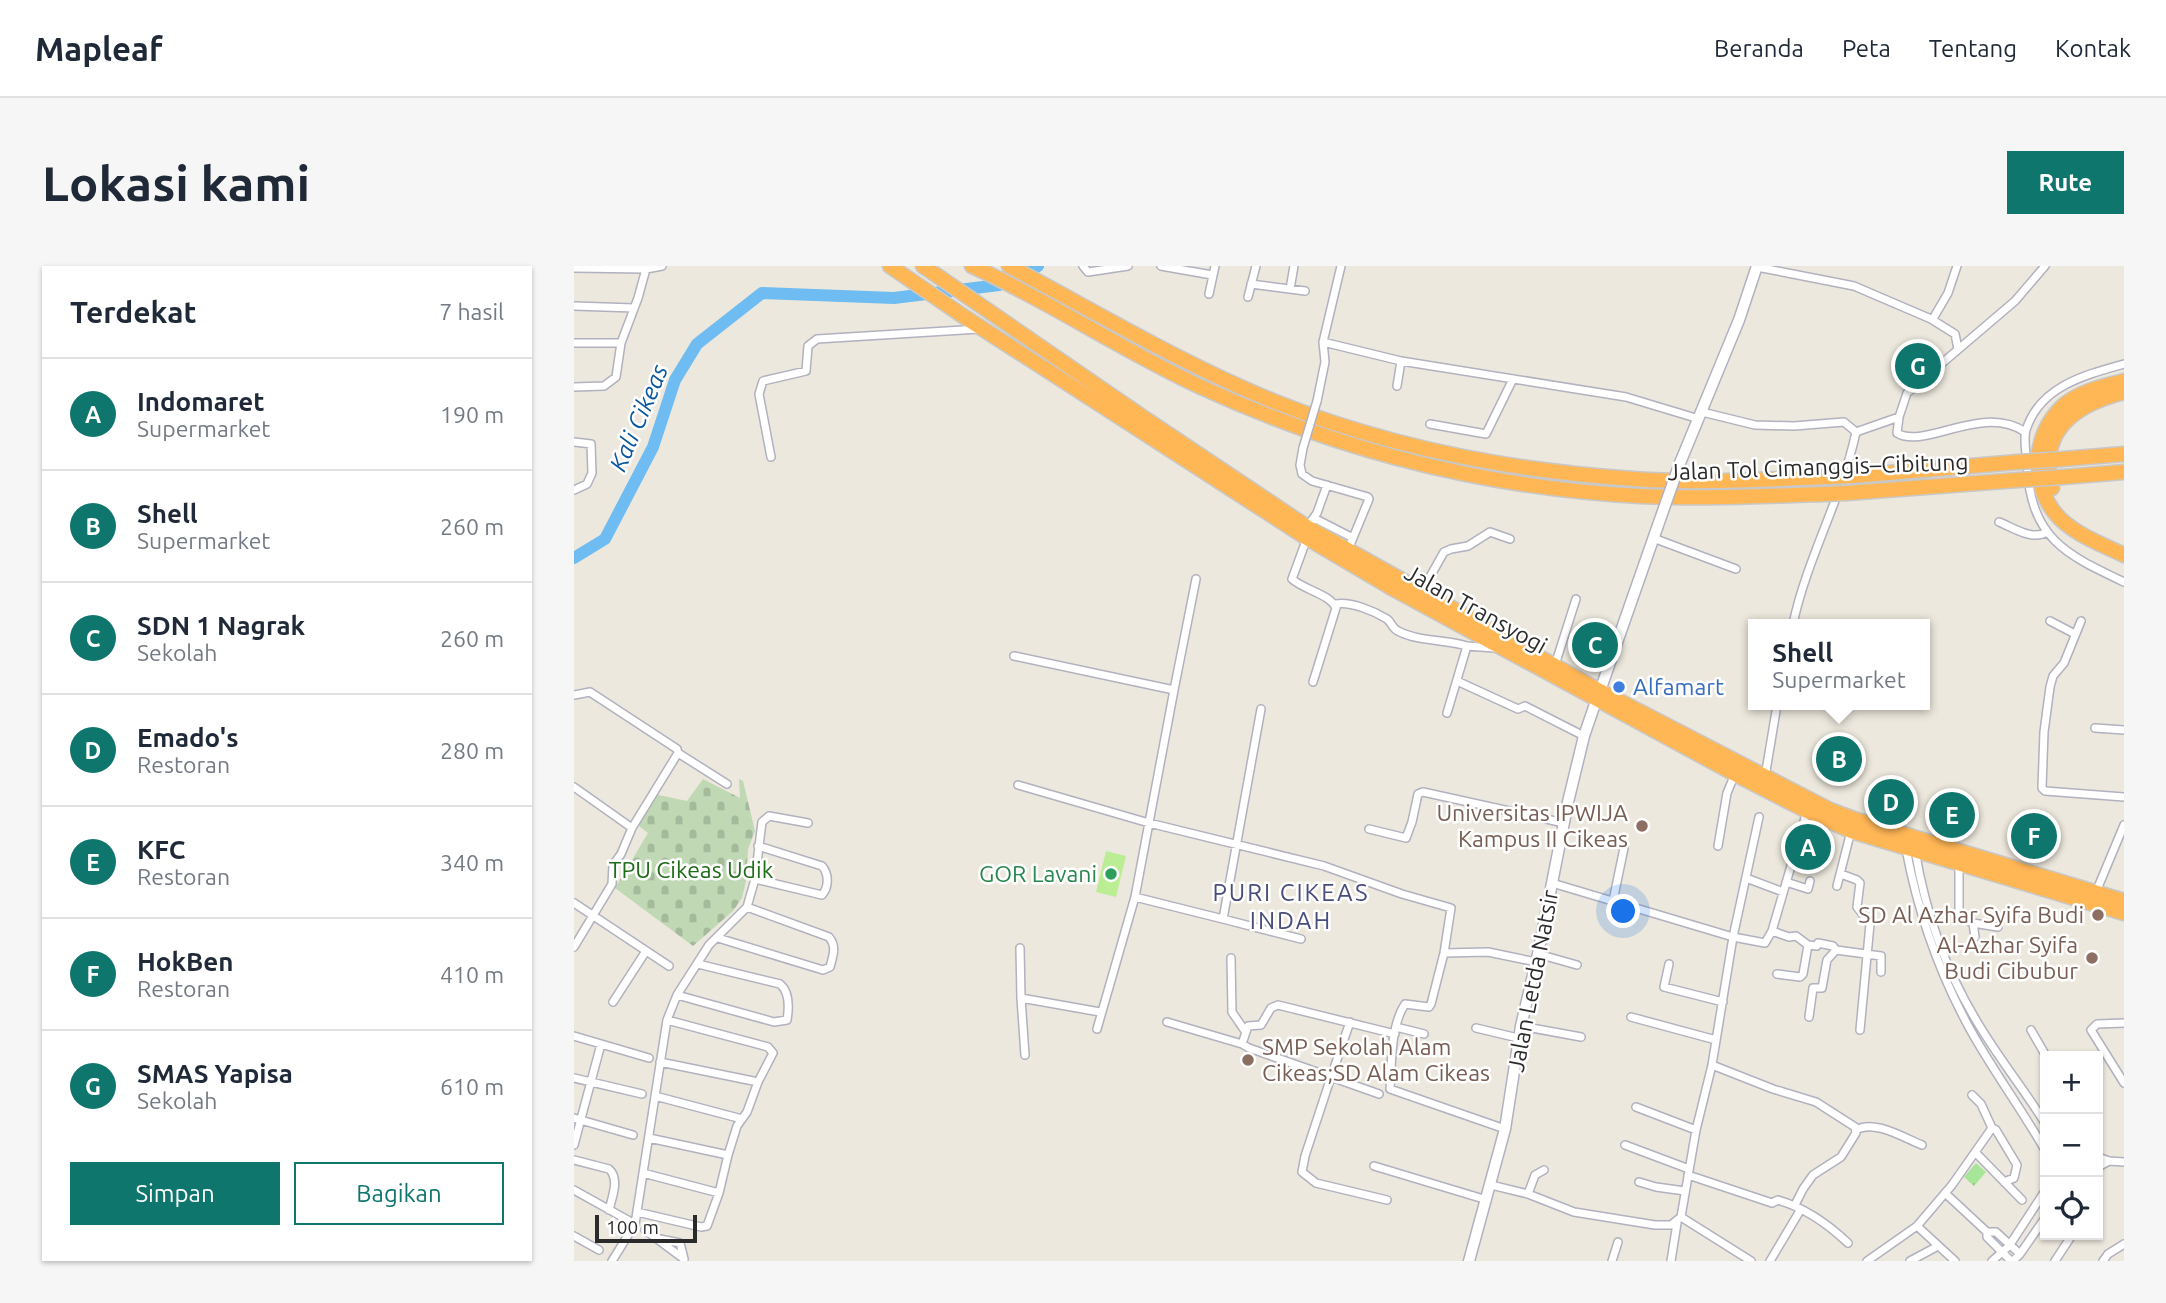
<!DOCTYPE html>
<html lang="id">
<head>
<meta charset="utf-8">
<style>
	:root { --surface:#fff; --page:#f6f6f7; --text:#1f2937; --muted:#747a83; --line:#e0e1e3; --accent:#0f766e }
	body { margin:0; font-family:Ubuntu,sans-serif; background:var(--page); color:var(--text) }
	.controls { position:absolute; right:21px; bottom:21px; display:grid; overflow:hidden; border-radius:0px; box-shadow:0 2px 5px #0004 }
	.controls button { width:63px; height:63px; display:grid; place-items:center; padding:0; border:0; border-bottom:2px solid var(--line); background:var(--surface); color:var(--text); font:35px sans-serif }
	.scale { position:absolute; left:21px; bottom:18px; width:102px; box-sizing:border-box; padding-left:7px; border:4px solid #2b2b2b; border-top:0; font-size:19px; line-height:24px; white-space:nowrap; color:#2b2b2b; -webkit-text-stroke:5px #fff; paint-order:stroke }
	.you { position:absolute; left:1050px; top:646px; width:24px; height:24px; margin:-18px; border:5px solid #fff; border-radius:50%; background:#1a73e8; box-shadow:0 0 0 10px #1a73e833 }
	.badge { display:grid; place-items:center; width:46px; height:46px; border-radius:50%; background:var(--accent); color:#fff; font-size:23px; font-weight:700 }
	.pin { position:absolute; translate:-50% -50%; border:4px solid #fff; box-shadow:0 2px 7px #0006 }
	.popup { position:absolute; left:1174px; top:353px; width:182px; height:91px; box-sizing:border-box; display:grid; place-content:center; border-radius:0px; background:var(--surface); filter:drop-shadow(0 2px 5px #0005); font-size:23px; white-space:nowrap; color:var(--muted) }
	.popup b { font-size:26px; color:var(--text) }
	.popup::after { content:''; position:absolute; left:50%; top:100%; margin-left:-14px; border:14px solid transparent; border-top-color:var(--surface) }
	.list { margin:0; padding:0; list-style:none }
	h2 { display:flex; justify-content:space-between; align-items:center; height:91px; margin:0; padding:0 28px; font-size:30px }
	h2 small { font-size:23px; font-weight:400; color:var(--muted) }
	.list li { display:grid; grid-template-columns:46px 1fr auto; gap:21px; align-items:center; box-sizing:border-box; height:112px; padding:0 28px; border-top:2px solid var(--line) }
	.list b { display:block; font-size:26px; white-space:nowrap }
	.list p { margin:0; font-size:23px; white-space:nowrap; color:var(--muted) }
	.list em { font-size:23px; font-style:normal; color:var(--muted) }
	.actions { display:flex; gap:14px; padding:21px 28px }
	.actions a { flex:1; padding:16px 0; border:2px solid var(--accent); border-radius:0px; text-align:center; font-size:24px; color:var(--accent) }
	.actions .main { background:var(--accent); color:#fff }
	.icon { flex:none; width:38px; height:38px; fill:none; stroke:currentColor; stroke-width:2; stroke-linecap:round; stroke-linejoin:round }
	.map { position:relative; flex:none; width:1550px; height:995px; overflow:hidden; border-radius:0px }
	header { display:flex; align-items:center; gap:42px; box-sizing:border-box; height:98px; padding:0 35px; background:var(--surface); border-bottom:2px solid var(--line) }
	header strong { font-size:33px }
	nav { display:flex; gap:38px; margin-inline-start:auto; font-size:24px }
	.intro { display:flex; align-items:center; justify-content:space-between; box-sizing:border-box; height:168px; padding:0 42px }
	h1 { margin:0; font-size:49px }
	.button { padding:18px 32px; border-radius:0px; background:var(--accent); color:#fff; font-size:24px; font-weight:700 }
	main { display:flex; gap:42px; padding:0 42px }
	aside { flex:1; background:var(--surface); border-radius:0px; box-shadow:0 2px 5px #0004 }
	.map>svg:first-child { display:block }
	.grass { fill:url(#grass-tufts) }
	.cemetery { fill:url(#cemetery-stones) }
	.pitch { fill:#baed94 }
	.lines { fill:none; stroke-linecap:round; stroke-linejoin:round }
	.river { stroke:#6ebcf2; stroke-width:12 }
	.street-casing { stroke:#b1b1bf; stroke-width:10 }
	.secondary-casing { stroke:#b1b1bf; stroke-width:13 }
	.highway-casing { stroke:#c8c8c8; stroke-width:17 }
	.street { stroke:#fff; stroke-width:7 }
	.secondary { stroke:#fff; stroke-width:10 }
	.highway { stroke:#ffb756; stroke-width:14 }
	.street-bridge-casing { stroke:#b1b1bf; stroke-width:10; stroke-linecap:butt }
	.secondary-bridge-casing { stroke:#b1b1bf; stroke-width:13; stroke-linecap:butt }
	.highway-bridge-casing { stroke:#c8c8c8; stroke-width:17; stroke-linecap:butt }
	.street-bridge { stroke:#fff; stroke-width:7 }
	.secondary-bridge { stroke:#fff; stroke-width:10 }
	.highway-bridge { stroke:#ffb756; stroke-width:14 }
	.shop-dot { fill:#3f7fe0; stroke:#fff; stroke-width:2.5 }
	.education-dot { fill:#8d6e63; stroke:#fff; stroke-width:2.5 }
	.leisure-dot { fill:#2e9e5b; stroke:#fff; stroke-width:2.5 }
	.labels { text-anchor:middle; stroke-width:5; stroke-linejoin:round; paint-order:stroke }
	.street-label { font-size:23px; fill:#2b2b2b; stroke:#fff }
	.shop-label { font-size:23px; fill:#366cbe; stroke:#fff; text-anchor:start }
	.education-label { font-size:23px; fill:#785e54; stroke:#fff; text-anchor:end }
	.park-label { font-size:23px; fill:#1e6b18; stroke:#fff }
	.leisure-label { font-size:23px; fill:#27864d; stroke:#fff; text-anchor:end }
	.water-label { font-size:24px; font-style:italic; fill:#0a57a0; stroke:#fff }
	.neighbourhood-label { font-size:24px; letter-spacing:2px; fill:#4a4c7d; stroke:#fff }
</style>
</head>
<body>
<header>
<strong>Mapleaf</strong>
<nav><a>Beranda</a><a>Peta</a><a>Tentang</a><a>Kontak</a></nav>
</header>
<div class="intro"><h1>Lokasi kami</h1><a class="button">Rute</a></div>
<main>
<aside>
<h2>Terdekat<small>7 hasil</small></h2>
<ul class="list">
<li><span class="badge">A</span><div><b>Indomaret</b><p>Supermarket</p></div><em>190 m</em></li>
<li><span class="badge">B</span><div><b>Shell</b><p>Supermarket</p></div><em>260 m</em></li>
<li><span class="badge">C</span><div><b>SDN 1 Nagrak</b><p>Sekolah</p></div><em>260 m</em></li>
<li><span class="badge">D</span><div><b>Emado's</b><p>Restoran</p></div><em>280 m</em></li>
<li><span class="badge">E</span><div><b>KFC</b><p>Restoran</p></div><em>340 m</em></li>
<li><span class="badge">F</span><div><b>HokBen</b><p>Restoran</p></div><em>410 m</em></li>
<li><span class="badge">G</span><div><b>SMAS Yapisa</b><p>Sekolah</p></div><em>610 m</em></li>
</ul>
<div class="actions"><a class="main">Simpan</a><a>Bagikan</a></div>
</aside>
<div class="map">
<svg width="1550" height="995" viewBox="0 0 1550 995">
	<defs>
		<pattern id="grass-tufts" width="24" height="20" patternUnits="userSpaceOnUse" patternTransform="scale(1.75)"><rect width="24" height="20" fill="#a7e598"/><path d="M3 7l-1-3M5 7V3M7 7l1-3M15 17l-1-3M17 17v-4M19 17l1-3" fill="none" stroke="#90c583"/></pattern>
		<pattern id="cemetery-stones" width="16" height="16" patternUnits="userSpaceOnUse" patternTransform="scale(1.75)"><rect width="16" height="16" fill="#c0d8b4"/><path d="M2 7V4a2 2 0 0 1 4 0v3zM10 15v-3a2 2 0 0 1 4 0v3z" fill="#a5ba9b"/></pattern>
	</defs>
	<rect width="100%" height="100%" fill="#ede8dd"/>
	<path class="grass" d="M1402,897L1412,906L1400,920L1390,911Z"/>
	<path class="cemetery" d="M129,513L166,532L165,513L169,515L181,565L174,583L172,615L168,632L159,645L119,680L41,622L74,567L61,557L75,527L113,535Z"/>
	<path class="pitch" d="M532,585L552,590L542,631L522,626Z"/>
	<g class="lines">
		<path class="river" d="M0,292L31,273L79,181L101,114L123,78L188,27L320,32L425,19L464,0"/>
		<g class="street-casing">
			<path id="street" d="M509,0L514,6L554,0
				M587,0L638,9
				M1183,1L1280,20L1357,53L1360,51L1374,27L1383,0
				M0,2L72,3L88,0
				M677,18L731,25
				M716,23L720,0
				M635,28L641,0
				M674,31L682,0
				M0,40L60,42
				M1357,53L1381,68L1384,83
				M749,76L827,95L1052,131L1125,153
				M0,77H47
				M1550,98C1511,109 1466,120 1452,164C1449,175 1453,190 1453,201C1458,273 1491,288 1550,316
				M823,120L827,95
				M0,121L30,120L42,111L47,77L64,32L72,3
				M743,135L751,96L749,76L767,0
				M1128,146L1181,159L1220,160L1270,156L1282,166
				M856,158L912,168L939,113
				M1282,166L1325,151
				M1451,166C1409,137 1350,184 1323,167L1325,151L1333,127L1441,35L1471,0
				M0,176L17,178L18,207L13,218L0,224
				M729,182L726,199L728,208L738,215L794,231L795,233L774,284
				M197,191L185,128L189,115L232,105L234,80L243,73L405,63
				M740,252L779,272
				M1425,256C1440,262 1458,275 1473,266
				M733,261L743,247L753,219
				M733,272L718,313C730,324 756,328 762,342L739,416
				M1079,272L1162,303
				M848,325L870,286L877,283L894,280L916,266L936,273
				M762,338C776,335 800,345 813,353C818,357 818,362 824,365C845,376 871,373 893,380L873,447
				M1476,355L1501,368
				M1507,355L1490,397L1479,410L1476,421L1470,466L1468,522L1471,525L1550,531
				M1219,358C1233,292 1268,232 1282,166
				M893,380L920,382
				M440,390L600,424L561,631L523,763
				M981,399L1002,333
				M883,415L944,443L951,440L1010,470
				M600,424L622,313
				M0,429L16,426L103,483L104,487L58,562L47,588L39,599L38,618L0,681
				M1521,462L1550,464
				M104,487L153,518
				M1191,511L1203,439
				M444,519L575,557L750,600L828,628L877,642L870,687L857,738L855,741L831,738C816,761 818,796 816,823L931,863
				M0,521L58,562
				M795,563L832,572L838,556L844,528L849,526L990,557
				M1144,580L1153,527L1161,508
				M1332,583C1344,647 1365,707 1397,765C1420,806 1448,844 1471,884
				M1341,584C1351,644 1370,701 1402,754C1423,790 1449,822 1471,857
				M1385,598V651L1399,657L1424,661
				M1267,608L1283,614L1286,617L1283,641L1296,658L1286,764
				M1172,612L1209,626
				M181,613L248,629C255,621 255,608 248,600L184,580
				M1212,616L1234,623L1236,615
				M978,617L1159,671L1191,677L1198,665L1233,545
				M1263,620L1277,565
				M1522,626L1550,559
				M561,631L649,653L687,443
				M1039,635L1050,582
				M0,637L95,700
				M649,653L727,673
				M1399,657L1401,671
				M1198,665L1215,671L1222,670L1234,679L1243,680L1244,677L1259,680L1262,684L1307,690V706
				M144,672L249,704L256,701C259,689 263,681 255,671L173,641
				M446,682L447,732L526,746
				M870,687L914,686L962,696
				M964,688L1003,699
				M657,692L658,746L671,765
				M1095,698L1090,721L1149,736
				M1203,708L1226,711L1229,708L1234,679
				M103,729L200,756L213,754C215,742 216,726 206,718L124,698
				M447,732L451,789
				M39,736L72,685
				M1057,751L1142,774
				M1235,751L1239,722H1248L1253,694L1262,684
				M593,756L668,778
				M776,756L757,811L805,828
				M1550,757L1523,758L1517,764L1550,817
				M947,760L1007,771
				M822,761L850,768
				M902,762L944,772
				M1457,764L1472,790
				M0,770L75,792
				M86,796L184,816
				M1138,799L1199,823L1242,836L1281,861L1282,867L1267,891L1239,909L1229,923L1221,939
				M0,812L68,828
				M1398,829L1407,838L1418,862L1422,864L1443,899L1440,912L1430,916
				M81,830L168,853
				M1062,841L1122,864
				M0,852L59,869
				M1282,864C1300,853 1330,872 1348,879
				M75,872L154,889L163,860L173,846L184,816L199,787L194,781L93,754
				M0,879L27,778
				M1051,879L1115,903
				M1402,887L1448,934
				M1524,891L1535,895L1550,896
				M0,894L35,903C46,913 38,931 35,944
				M800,900L913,934
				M1524,901L1535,895
				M69,907L145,927
				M1114,909L1198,937L1204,934C1232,942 1254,958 1274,977
				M1065,916L1082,921L1111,925
				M917,919L954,928L1000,946L1081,959H1097L1107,951L1122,864L1138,799L1159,671L1185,551
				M0,924L61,958L38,995
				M1371,927L1413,966
				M954,928L961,909L970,904
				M813,934L742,917L728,906L731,890L757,811L675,782L668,778L674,760L687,759L697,742L704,739L821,768
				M63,946L127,961L133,960L145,927L154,889
				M1107,951L1177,995
				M61,958L93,754L103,729L135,679L173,641L181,613L188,556L195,550L234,557
				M1343,960L1381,995
				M71,964L110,993
				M1413,966H1422L1446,988
				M1413,966V971L1437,995
				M0,970L25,984
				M86,973L106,977L110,993
				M1038,995L1044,976
				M1097,995L1103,957
				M1196,995L1227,943
				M1293,995L1343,960L1378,919L1418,862
				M1336,995L1364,980
				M1418,995L1435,980L1471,925
				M1439,995L1446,988L1471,952
				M1481,995L1498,969
				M1529,995L1534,988L1550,978"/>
		</g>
		<g class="secondary-casing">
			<path id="secondary" d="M1106,197L1165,54L1183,0
				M1026,425L1083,262
				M895,995L931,863L947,760L964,688L994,536L1010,470L1022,435"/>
		</g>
		<g class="highway-casing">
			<path id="highway" d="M316,0L392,52L733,272L816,321L1161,508L1233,545L1277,565L1550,647
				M349,0L570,152L733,261L1026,425L1256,544L1283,554L1550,635
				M398,0C477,36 549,85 627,121C766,185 914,222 1066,230C1128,233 1190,230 1251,228
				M435,0C522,46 608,98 699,135C814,181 937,205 1060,213C1125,218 1191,213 1256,211
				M1550,115C1530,120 1507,125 1490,139C1460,167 1455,214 1481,247C1497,267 1527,278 1550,289
				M1489,193L1550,188
				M1279,210L1444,196
				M1489,211L1550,206
				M1478,222C1463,165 1500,139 1550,126
				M1273,227L1444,214"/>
		</g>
		<use href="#street" class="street"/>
		<use href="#secondary" class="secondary"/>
		<use href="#highway" class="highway"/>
		<g class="street-bridge-casing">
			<path id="street-bridge" d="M729,182L743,135"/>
		</g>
		<g class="secondary-bridge-casing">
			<path id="secondary-bridge" d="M1083,262L1106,197"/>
		</g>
		<g class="highway-bridge-casing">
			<path id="highway-bridge" d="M1444,196L1489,193
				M1256,211L1279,210
				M1444,214L1489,211
				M1251,228L1273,227"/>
		</g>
		<use href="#street-bridge" class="street-bridge"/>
		<use href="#secondary-bridge" class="secondary-bridge"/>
		<use href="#highway-bridge" class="highway-bridge"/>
	</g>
	<circle class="shop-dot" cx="1045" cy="421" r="7"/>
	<g class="education-dot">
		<circle cx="1068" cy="560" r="7"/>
		<circle cx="1524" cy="649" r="7"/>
		<circle cx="1518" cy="692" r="7"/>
		<circle cx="674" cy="794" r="7"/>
	</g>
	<circle class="leisure-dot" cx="537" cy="608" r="7"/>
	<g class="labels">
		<g class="street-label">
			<text transform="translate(1244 201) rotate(-2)" y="8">Jalan Tol Cimanggis–Cibitung</text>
			<text transform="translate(902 343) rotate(29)" y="8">Jalan Transyogi</text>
			<text transform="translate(959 715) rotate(-79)" y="8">Jalan Letda Natsir</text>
		</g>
		<g class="shop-label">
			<text x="1059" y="429">Alfamart</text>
		</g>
		<g class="education-label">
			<text x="1054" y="555">Universitas IPWIJA<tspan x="1054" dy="26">Kampus II Cikeas</tspan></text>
			<text x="1510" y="657">SD Al Azhar Syifa Budi</text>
			<text x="1504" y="687">Al-Azhar Syifa<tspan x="1504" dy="26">Budi Cibubur</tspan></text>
			<text x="688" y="789" text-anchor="start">SMP Sekolah Alam<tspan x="688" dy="26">Cikeas;SD Alam Cikeas</tspan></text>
		</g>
		<g class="park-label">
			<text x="117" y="612">TPU Cikeas Udik</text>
		</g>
		<g class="leisure-label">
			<text x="523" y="616">GOR Lavani</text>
		</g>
		<g class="water-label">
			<text transform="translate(65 152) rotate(-67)" y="8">Kali Cikeas</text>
		</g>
		<g class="neighbourhood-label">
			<text x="717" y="635">PURI CIKEAS<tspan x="717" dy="28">INDAH</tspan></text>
		</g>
	</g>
</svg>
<div class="controls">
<button>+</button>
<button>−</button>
<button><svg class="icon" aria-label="locate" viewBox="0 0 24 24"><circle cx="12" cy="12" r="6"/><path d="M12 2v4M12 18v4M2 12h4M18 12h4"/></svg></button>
</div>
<div class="scale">100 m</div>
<div class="you"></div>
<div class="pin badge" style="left:1234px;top:581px">A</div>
<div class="pin badge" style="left:1265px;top:493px">B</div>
<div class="popup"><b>Shell</b>Supermarket</div>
<div class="pin badge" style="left:1021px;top:379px">C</div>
<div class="pin badge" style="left:1317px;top:536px">D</div>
<div class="pin badge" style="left:1378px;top:549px">E</div>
<div class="pin badge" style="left:1460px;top:570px">F</div>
<div class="pin badge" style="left:1344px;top:100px">G</div>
</div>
</main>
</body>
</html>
